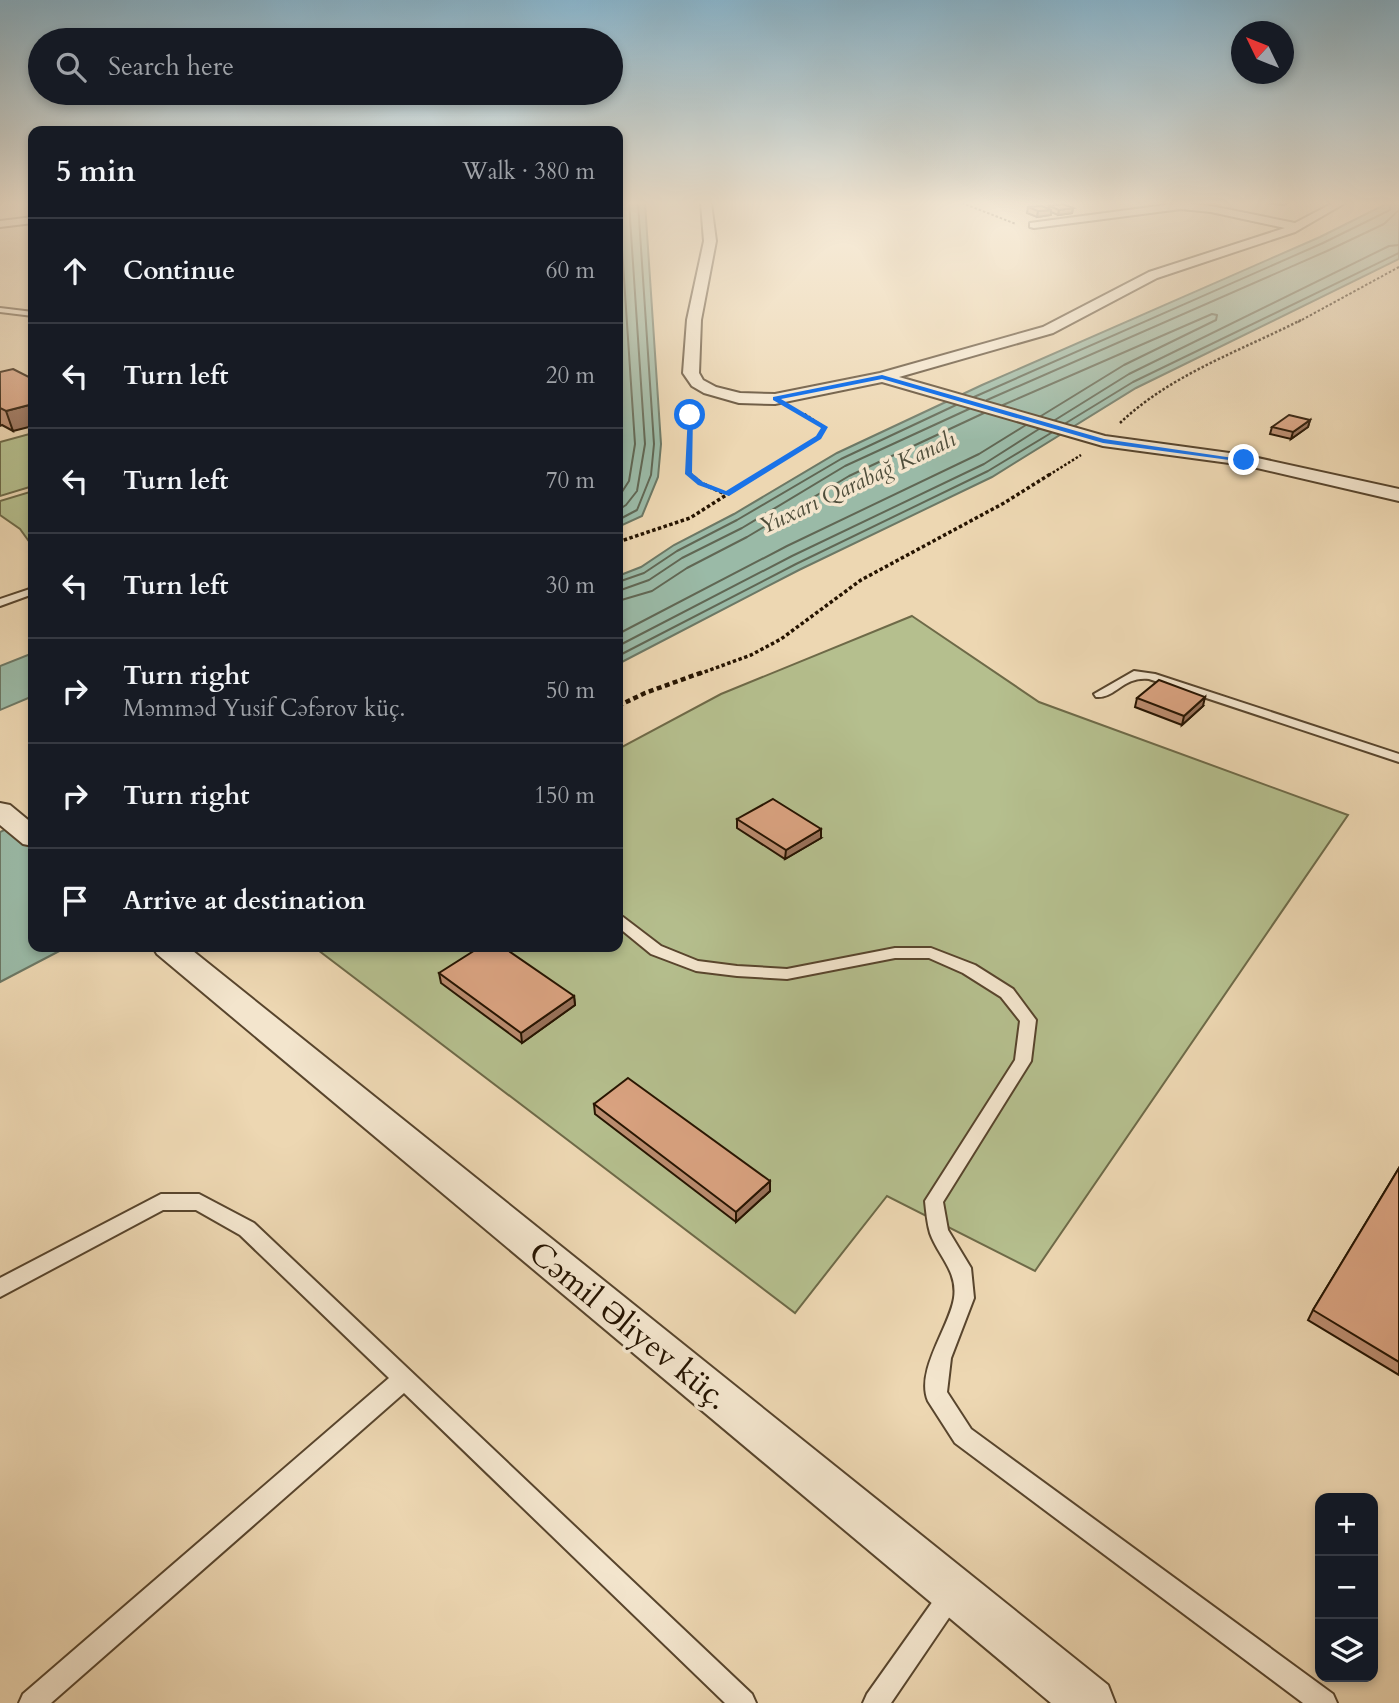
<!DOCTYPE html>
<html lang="en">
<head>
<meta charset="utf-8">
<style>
	:root { --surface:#171b24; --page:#20242c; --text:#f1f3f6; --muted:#9ea1a6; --line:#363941 }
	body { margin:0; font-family:Cardo,serif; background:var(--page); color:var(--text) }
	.controls { position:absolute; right:21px; bottom:21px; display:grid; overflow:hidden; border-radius:14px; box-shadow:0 4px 10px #0003 }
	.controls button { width:63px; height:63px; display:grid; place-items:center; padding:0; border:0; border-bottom:2px solid var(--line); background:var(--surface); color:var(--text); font:35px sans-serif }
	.compass { position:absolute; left:1231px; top:21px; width:63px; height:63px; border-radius:50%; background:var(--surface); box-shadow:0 4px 10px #0003; rotate:313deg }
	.stop { position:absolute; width:21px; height:21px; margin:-16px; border:5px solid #1a73e8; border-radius:50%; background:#fff }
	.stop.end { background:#1a73e8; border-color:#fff; box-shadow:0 2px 7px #0008 }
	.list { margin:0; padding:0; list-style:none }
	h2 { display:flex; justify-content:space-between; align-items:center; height:91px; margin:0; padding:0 28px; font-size:30px }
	h2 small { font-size:23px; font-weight:400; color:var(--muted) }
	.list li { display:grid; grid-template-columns:46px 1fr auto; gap:21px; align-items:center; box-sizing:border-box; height:105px; padding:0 28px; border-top:2px solid var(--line) }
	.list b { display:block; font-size:26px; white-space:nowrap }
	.list p { margin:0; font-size:23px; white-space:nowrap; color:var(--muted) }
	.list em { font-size:23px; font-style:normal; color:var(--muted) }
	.icon { flex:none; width:38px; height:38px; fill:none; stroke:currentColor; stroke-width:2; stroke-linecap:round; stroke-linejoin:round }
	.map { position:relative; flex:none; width:1399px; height:1703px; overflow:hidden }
	.search { position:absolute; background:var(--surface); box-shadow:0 4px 10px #0003; left:28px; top:28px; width:595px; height:77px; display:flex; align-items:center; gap:18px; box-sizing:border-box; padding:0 24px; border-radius:38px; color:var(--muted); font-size:26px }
	.panel { position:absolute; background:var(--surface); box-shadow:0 4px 10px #0003; left:28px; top:126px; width:595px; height:826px; border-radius:14px }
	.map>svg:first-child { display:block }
	.green { fill:#b5bf8e; stroke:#6e6a48; stroke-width:2 }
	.water { fill:#9abaa7; stroke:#6c7865; stroke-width:2 }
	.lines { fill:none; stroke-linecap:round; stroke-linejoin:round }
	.shore { stroke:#606754; stroke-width:2 }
	.lane-casing { stroke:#58452d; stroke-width:4 }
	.street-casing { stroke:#58452d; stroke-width:4 }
	.path-far3 { stroke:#261401; stroke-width:2; stroke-dasharray:2.5 2; stroke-linecap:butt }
	.path-far2 { stroke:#261401; stroke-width:2.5; stroke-dasharray:2.5 2; stroke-linecap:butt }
	.path-far1 { stroke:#261401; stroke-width:3.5; stroke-dasharray:3.5 2.5; stroke-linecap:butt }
	.path { stroke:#261401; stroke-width:4.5; stroke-dasharray:5 3.5; stroke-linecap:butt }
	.lane { fill:#f3e5cd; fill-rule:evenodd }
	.street { fill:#f3e5cd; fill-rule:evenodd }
	.wall { fill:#bb8c6f; stroke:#261401; stroke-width:2 }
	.shaded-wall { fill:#99725a; stroke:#261401; stroke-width:2 }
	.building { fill:#daa381; stroke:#261401; stroke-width:2 }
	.route { fill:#1a73e8 }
	.labels { text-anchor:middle; stroke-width:7; stroke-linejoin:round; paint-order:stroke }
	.far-water-label { font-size:23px; font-style:italic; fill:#4f4e3b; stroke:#f3e5cd }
	.near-street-label { font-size:32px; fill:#261401; stroke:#f3e5cd }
</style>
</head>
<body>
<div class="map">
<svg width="1399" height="1703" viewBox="0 0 1399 1703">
	<rect width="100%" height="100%" fill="#edd7b2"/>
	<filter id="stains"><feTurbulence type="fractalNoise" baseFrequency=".00286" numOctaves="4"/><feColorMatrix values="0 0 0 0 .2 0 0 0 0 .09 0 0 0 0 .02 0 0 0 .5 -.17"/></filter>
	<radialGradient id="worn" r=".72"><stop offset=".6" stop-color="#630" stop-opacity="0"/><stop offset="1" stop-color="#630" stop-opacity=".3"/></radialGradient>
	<path class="green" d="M33,433V486L0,496V442Z
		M33,491V547L20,529L0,515V501Z
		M912,616L1039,702L1348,815L1035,1271L887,1196L795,1313L314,947H618V749L721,694Z"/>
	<path class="water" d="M618,203H645L661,444L658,477L642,516L618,527Z
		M1388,203H1399V259L1136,388L992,477L799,570L618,664V576L641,567L674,545L734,514L837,453L982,385L1320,237Z
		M33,653V696L0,710V666Z
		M33,816V947H67L0,982V832Z"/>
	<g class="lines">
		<path class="shore" d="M974,397L1323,243L1390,210L1391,203
			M987,400L1327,251L1384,224L1399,210
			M1003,405L1212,314L1217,315L1216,320L1124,365L1041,416
			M1055,420L1129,374L1389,246L1399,245
			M1066,423L1133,382L1399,253
			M618,498L629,481L635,444L619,203
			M618,510L626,505L637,491L645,444L629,203
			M618,520L637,510L651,475L654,444L638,203
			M618,582L644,573L677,551L737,520L841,459L956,405
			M618,591L649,580L682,558L742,528L845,466L969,409
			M618,601L652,591L687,568L747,537L849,476L984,413
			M618,634L787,546L979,454L1026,425
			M618,646L792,556L984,464L1039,429
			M618,656L796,564L988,471L1051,433"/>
		<g class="lane-casing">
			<path id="lane" d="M0,308L33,312V316L0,312Z
				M33,588V594L0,606V599Z
				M1134,671L1155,674L1399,754V762L1149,679C1123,676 1115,699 1096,697L1094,694Z
				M618,915L623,917L661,946L698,961L737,966L787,969L895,948H931L975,965L1013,989L1036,1020L1031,1061L943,1202L948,1230L971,1268L974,1298L951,1358L947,1392L971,1429L1333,1694L1337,1703H1303L955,1443L928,1401C915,1371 950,1326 954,1298C958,1271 938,1256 930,1233C927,1223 926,1211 925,1201L1015,1060L1020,1021L1001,997L963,973L929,958H895L787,979L737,976L696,971L651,954L618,927Z
				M161,1194H199L254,1223L752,1694L756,1703H725L404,1393L51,1703H19L23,1694L389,1378L240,1235L196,1210H163L0,1297V1278Z
				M951,1583L959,1587L963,1595L959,1603L891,1703H863L867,1694L943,1587Z"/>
		</g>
		<g class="street-casing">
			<path id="street" d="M701,203H711L716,241L701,320L699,373L703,380L716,387L740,393L775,394L880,373L1043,327L1149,272L1285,228L1211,212L1181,209L1034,228L1030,227V223L1181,203L1211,206L1295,223L1333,203H1345L1295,232L1157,278L1053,333L899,377L1105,436L1244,455L1399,489V501L1244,465L1103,446L882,382L775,404L739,403L704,393L692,386L683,373L687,320L704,241Z
				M33,217V223L0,227V221Z
				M0,803L10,805L33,824V846L23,844L0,825Z
				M153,947H188L1108,1685L1115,1703H1051L157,954Z"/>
		</g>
		<path class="path-far3" d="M962,203L1016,224
			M1298,322L1399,267"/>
		<path class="path-far2" d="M690,415V475
			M1120,423C1170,375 1240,351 1301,320
			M758,475L818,437L824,427L803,413
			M1049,475L1081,455"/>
		<path class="path-far1" d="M689,473L701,483L725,494
			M618,542L690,518L761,473
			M699,674L751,655L781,639L861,580L1004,503L1052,473"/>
		<path class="path" d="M618,706L645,693L703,672"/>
		<use href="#lane" class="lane"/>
		<use href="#street" class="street"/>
	</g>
	<path class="wall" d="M1266,203H1288L1284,205Z
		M1049,206L1073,208L1072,213L1058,215L1051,212V215L1037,217L1027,213L1028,207L1049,209Z
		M0,372L13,431L2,425L0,426Z
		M1310,420L1308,427L1291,439L1270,434L1272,427Z
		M1137,698L1203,706L1182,725L1135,707Z
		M737,819L821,838L785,859L737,828Z
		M439,973L574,996L575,1005L522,1043L441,983Z
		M594,1104L770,1181V1191L736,1222L595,1114Z
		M1399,1168V1375L1308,1320L1313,1310Z"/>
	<path class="shaded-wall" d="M1073,208L1072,213L1058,215L1059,210Z
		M1051,210V215L1037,217L1038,211Z
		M33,404V426L13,431L6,411Z
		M1310,420L1308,427L1291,439L1293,432Z
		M1205,697L1203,706L1182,725L1184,716Z
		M821,829V838L785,859L786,850Z
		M574,996L575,1005L522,1043L521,1033Z
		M770,1181V1191L736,1222V1212Z"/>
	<path class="building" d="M1063,204L1073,208L1059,210L1049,206Z
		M1042,206L1051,210L1038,211L1028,207Z
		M13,369L33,379V404L6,411L0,408V372Z
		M1289,415L1310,420L1293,432L1272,427Z
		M1159,680L1205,697L1184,716L1137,698Z
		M773,799L821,829L786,850L737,819Z
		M480,947H503L574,996L521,1033L439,973Z
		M628,1078L770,1181L736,1212L594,1104Z
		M1399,1168V1362L1313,1310Z"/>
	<linearGradient id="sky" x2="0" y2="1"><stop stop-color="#89b6ce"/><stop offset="0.46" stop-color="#f7eddc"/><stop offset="1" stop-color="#f7eddc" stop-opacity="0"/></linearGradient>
	<rect width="1399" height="441" fill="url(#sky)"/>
	<path class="route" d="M882,375L1104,439L1247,460L1244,462L1103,443L882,379L781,399L828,427L821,439L729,496L698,485L685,474L688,413L693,415L692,473L703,482L726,491L816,436L821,428L773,400V397Z"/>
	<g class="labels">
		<g class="far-water-label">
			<text transform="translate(857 482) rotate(-25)" y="8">Yuxarı Qarabağ Kanalı</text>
		</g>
		<g class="near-street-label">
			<text transform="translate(629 1325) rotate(39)" y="11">Cəmil Əliyev küç.</text>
		</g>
	</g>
	<rect width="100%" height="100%" filter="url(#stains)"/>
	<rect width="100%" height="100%" fill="url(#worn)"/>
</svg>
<div class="controls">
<button>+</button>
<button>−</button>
<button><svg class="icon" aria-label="layers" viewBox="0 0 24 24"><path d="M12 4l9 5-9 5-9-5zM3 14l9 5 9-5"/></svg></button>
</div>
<svg class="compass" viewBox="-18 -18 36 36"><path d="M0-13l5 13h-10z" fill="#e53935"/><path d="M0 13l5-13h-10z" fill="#9ea1a6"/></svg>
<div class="stop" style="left:690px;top:415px"></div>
<div class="stop end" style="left:1244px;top:460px"></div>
<div class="search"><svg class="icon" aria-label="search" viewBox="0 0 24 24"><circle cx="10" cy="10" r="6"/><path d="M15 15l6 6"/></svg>Search here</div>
<section class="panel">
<h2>5 min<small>Walk · 380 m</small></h2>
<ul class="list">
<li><svg class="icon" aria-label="ahead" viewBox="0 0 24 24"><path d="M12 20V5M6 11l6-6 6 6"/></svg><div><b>Continue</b></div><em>60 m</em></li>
<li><svg class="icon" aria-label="left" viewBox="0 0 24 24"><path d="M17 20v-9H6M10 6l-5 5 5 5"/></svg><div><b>Turn left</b></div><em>20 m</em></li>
<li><svg class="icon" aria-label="left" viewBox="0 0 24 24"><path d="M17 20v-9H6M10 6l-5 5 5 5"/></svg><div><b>Turn left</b></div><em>70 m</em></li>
<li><svg class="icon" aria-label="left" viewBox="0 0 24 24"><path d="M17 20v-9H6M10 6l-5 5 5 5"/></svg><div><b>Turn left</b></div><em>30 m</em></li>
<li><svg class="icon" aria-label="right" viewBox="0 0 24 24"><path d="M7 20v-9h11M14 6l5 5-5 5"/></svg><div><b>Turn right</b><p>Məmməd Yusif Cəfərov küç.</p></div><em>50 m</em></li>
<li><svg class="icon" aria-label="right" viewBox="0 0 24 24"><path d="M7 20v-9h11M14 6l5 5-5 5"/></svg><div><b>Turn right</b></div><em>150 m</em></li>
<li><svg class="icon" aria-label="arrive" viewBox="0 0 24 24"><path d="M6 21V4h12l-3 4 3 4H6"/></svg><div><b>Arrive at destination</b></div></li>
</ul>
</section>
</div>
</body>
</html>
